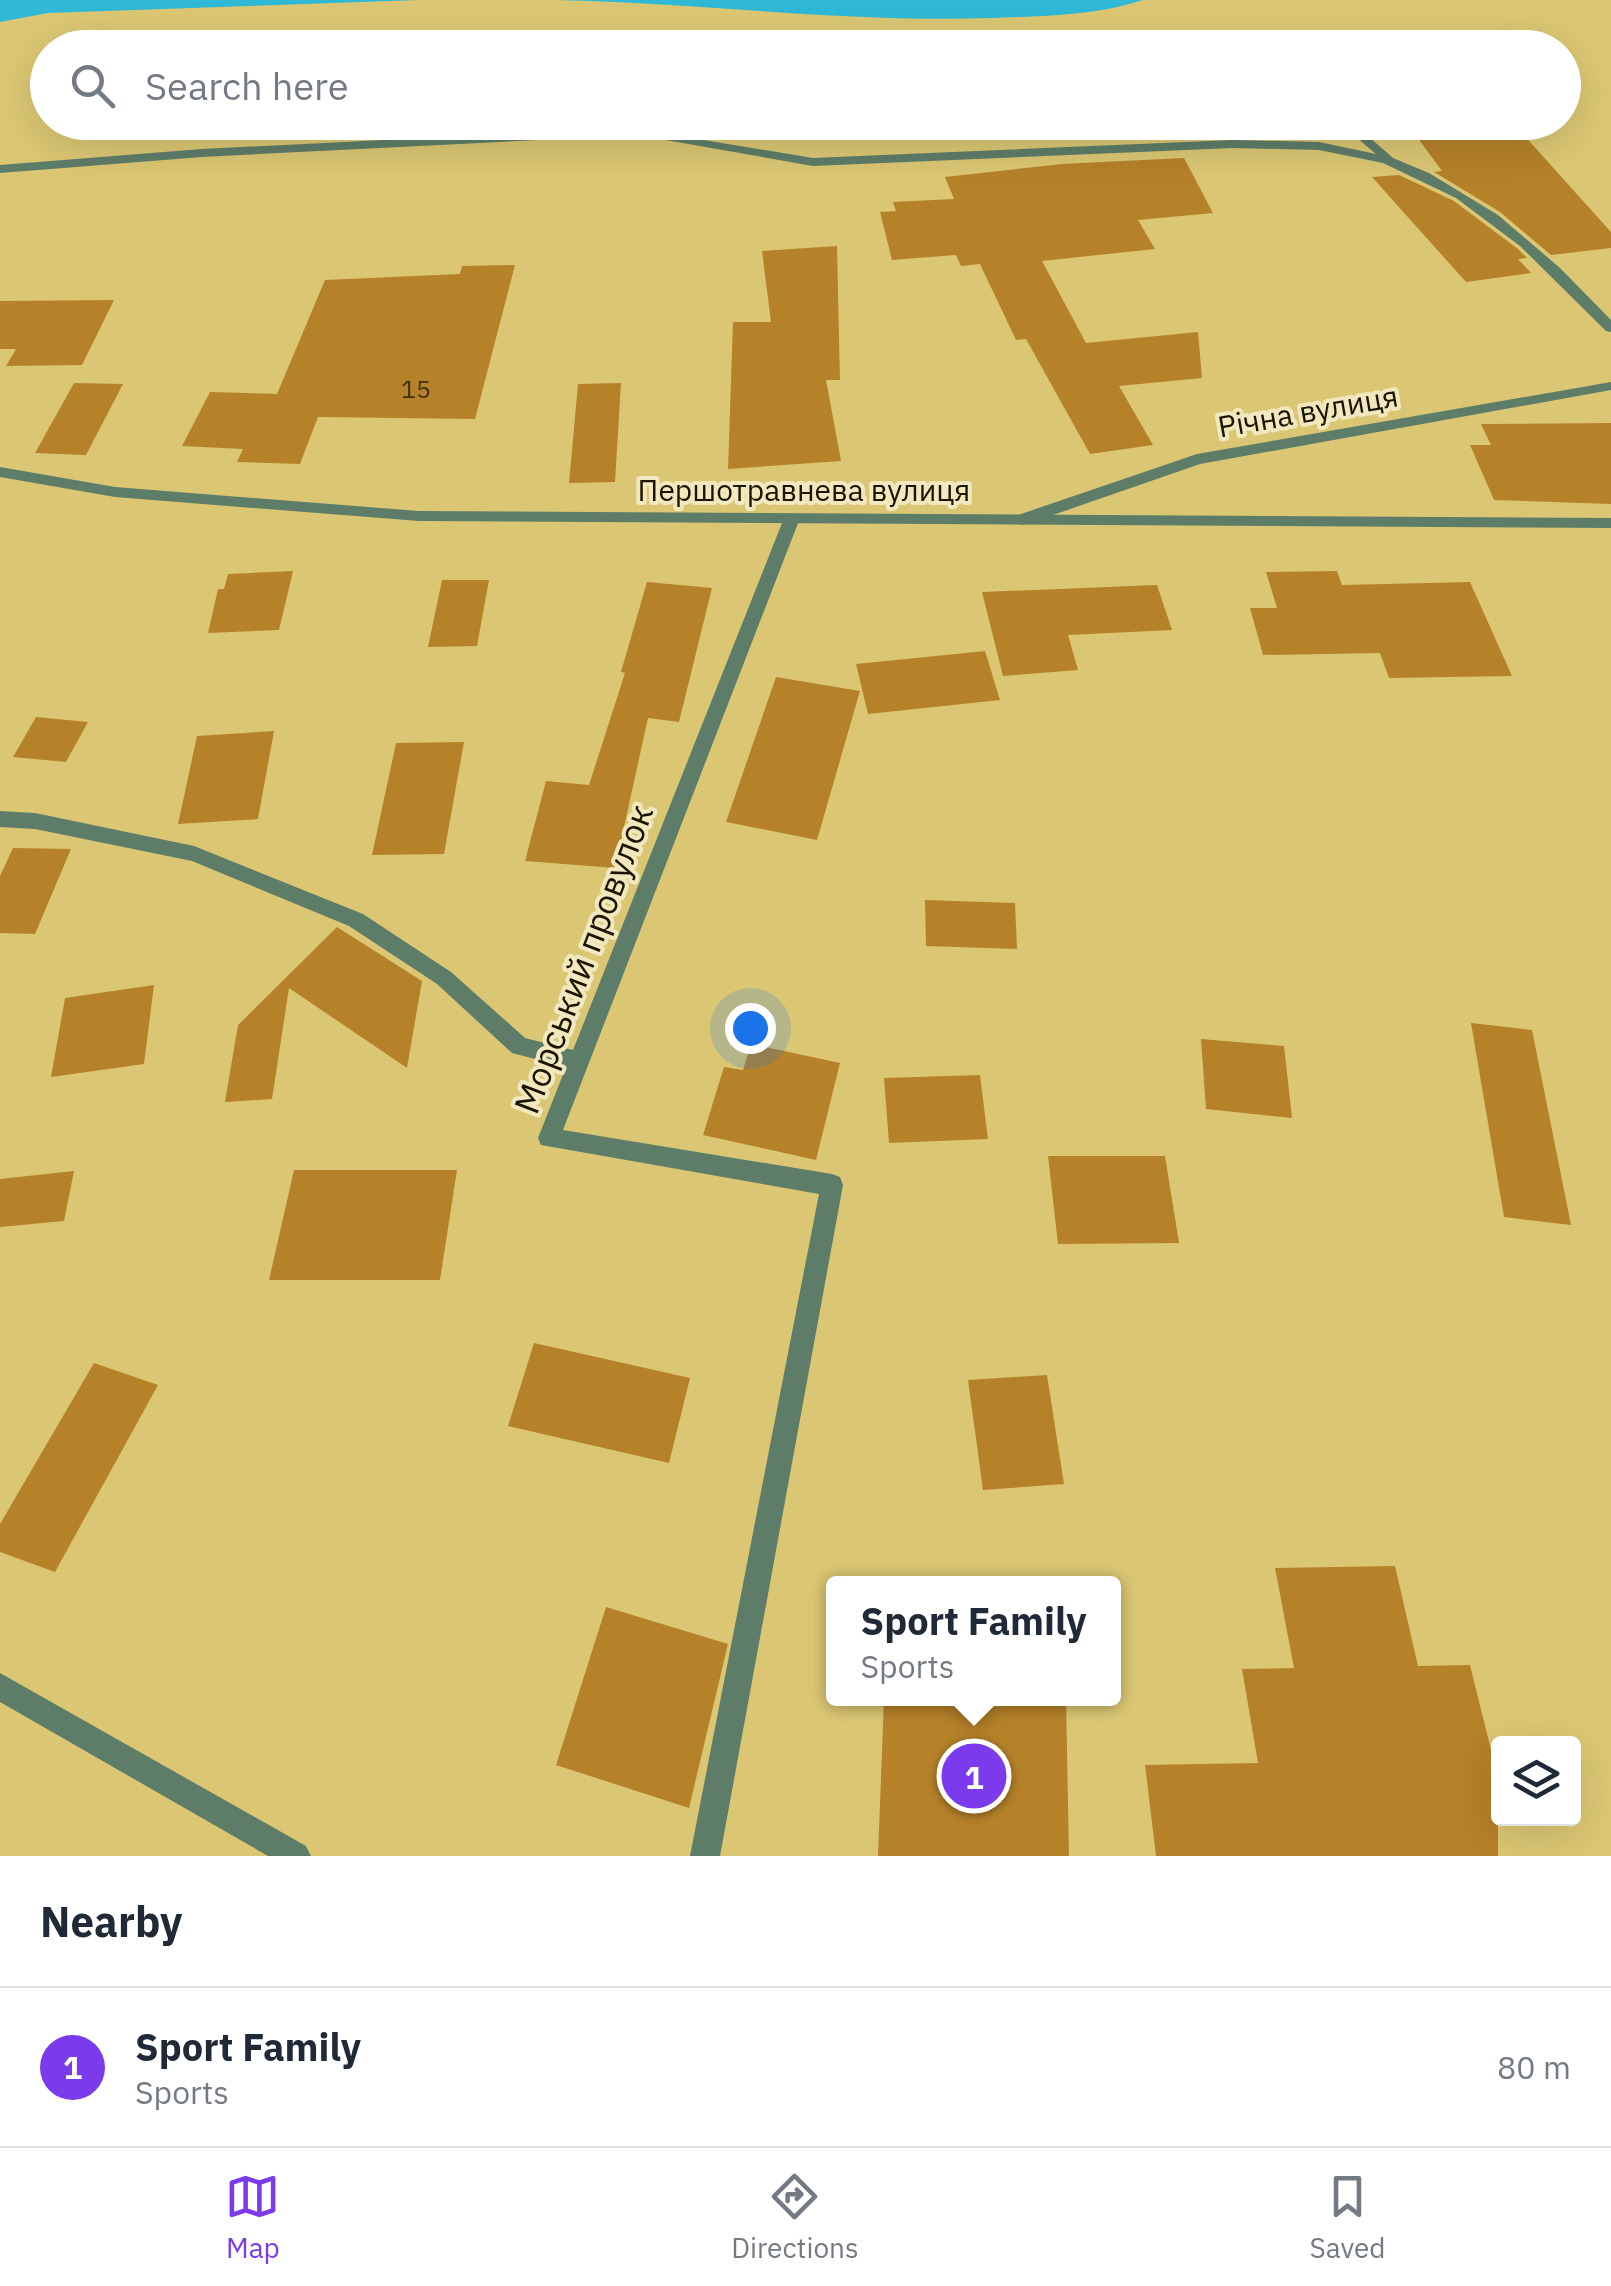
<!DOCTYPE html>
<html lang="en">
<head>
<meta charset="utf-8">
<style>
	:root { --surface:#fff; --page:#f2f2f3; --text:#1f2937; --muted:#747a83; --line:#e0e1e3; --accent:#7c3aed }
	body { margin:0; font-family:"IBM Plex Sans",sans-serif; background:var(--page); color:var(--text) }
	.controls { position:absolute; right:30px; bottom:30px; display:grid; overflow:hidden; border-radius:10px; box-shadow:0 10px 40px #0002 }
	.controls button { width:90px; height:90px; display:grid; place-items:center; padding:0; border:0; border-bottom:2px solid var(--line); background:var(--surface); color:var(--text); font:50px sans-serif }
	.you { position:absolute; left:750px; top:1028px; width:35px; height:35px; margin:-25px; border:8px solid #fff; border-radius:50%; background:#1a73e8; box-shadow:0 0 0 15px #1a73e833 }
	.badge { display:grid; place-items:center; width:65px; height:65px; border-radius:50%; background:var(--accent); color:#fff; font-size:32px; font-weight:700 }
	.pin { position:absolute; translate:-50% -50%; border:5px solid #fff; box-shadow:0 2px 10px #0006 }
	.popup { position:absolute; left:826px; top:1576px; width:295px; height:130px; box-sizing:border-box; display:grid; place-content:center; border-radius:10px; background:var(--surface); filter:drop-shadow(0 2px 8px #0005); font-size:32px; white-space:nowrap; color:var(--muted) }
	.popup b { font-size:38px; color:var(--text) }
	.popup::after { content:''; position:absolute; left:50%; top:100%; margin-left:-20px; border:20px solid transparent; border-top-color:var(--surface) }
	.list { margin:0; padding:0; list-style:none }
	h2 { display:flex; justify-content:space-between; align-items:center; height:130px; margin:0; padding:0 40px; font-size:42px }
	h2 small { font-size:32px; font-weight:400; color:var(--muted) }
	.list li { display:grid; grid-template-columns:65px 1fr auto; gap:30px; align-items:center; box-sizing:border-box; height:160px; padding:0 40px; border-top:2px solid var(--line) }
	.list b { display:block; font-size:38px; white-space:nowrap }
	.list p { margin:0; font-size:32px; white-space:nowrap; color:var(--muted) }
	.list em { font-size:32px; font-style:normal; color:var(--muted) }
	.icon { flex:none; width:55px; height:55px; fill:none; stroke:currentColor; stroke-width:2; stroke-linecap:round; stroke-linejoin:round }
	.map { position:relative; flex:none; width:1611px; height:1856px; overflow:hidden }
	.search { position:absolute; background:var(--surface); box-shadow:0 10px 40px #0002; left:30px; right:30px; top:30px; height:110px; display:flex; align-items:center; gap:25px; box-sizing:border-box; padding:0 35px; border-radius:55px; color:var(--muted); font-size:38px }
	.sheet { height:290px; background:var(--surface) }
	nav { display:flex; justify-content:space-around; align-items:center; box-sizing:border-box; height:140px; border-top:2px solid var(--line); background:var(--surface); font-size:28px; color:var(--muted) }
	nav a { display:grid; justify-items:center; gap:5px }
	nav .on { color:var(--accent) }
	.map>svg:first-child { display:block }
	.water { fill:#2fb9d7 }
	.building { fill:#b68229 }
	.lines { fill:none; stroke-linecap:round; stroke-linejoin:round }
	.service { fill:#5e7d69; fill-rule:evenodd }
	.minor { fill:#5e7d69; fill-rule:evenodd }
	.tertiary { fill:#5e7d69; fill-rule:evenodd }
	.labels { text-anchor:middle; stroke-width:8; stroke-linejoin:round; paint-order:stroke }
	.far-number-label { font-size:25px; fill:#42300a }
	.far-street-label { font-size:30px; fill:#1b1500; stroke:#f2e8c0 }
	.street-label { font-size:35px; fill:#1b1500; stroke:#f2e8c0 }
</style>
</head>
<body>
<div class="map">
<svg width="1611" height="1856" viewBox="0 0 1611 1856">
	<rect width="100%" height="100%" fill="#dbc773"/>
	<path class="water" d="M0,0H418L48,13L0,22Z
		M557,0H1143C1094,16 1043,16 992,18C846,23 703,3 557,0Z"/>
	<path class="building" d="M1406,122H1539L1550,132L1522,133L1611,232V248L1551,255L1500,212L1434,172L1442,171Z
		M1184,158L1213,213L1138,220L1155,249L1042,261L1086,343L1198,332L1202,378L1119,386L1153,445L1090,454L1026,339L1016,340L980,264L961,266L956,255L892,260L880,212L896,211L893,202L954,199L945,177L1062,164Z
		M1399,175L1454,201L1518,249L1527,258L1518,259L1531,273L1466,282L1372,177Z
		M837,246L840,380H826L841,461L728,469L733,322H771L762,251Z
		M515,265L475,419L318,417L300,464L237,462L243,449L182,446L210,392L277,394L325,280L460,274L462,266Z
		M114,300L82,365L6,366L16,349H0V301Z
		M74,383L123,384L86,455L35,453Z
		M621,383L615,482L569,483L578,384Z
		M1611,423V504L1494,500L1470,445H1491L1481,424Z
		M293,571L279,630L208,633L218,589H224L228,574Z
		M1337,571L1342,585L1470,582L1512,676L1389,678L1380,653L1263,655L1250,608H1277L1266,572Z
		M442,580H489L477,646L428,647Z
		M647,582L712,588L679,722L648,718L615,868L525,861L546,781L589,785L625,673L621,672Z
		M1157,585L1172,630L1068,635L1078,670L1003,676L982,592Z
		M985,651L1000,700L868,714L856,664Z
		M776,677L860,691L817,840L726,822Z
		M36,717L88,722L66,762L13,757Z
		M274,731L258,819L178,824L197,736Z
		M464,742L444,854L372,855L396,743Z
		M13,848L71,849L35,934L0,933V876Z
		M925,900L1015,903L1017,949L926,946Z
		M337,927L422,981L407,1068L289,988L272,1099L225,1102L238,1025Z
		M154,985L144,1064L51,1077L65,998Z
		M1471,1023L1532,1030L1571,1225L1504,1217Z
		M1201,1039L1284,1046L1292,1118L1206,1109Z
		M751,1044L840,1063L816,1160L703,1135L724,1067L743,1070Z
		M980,1075L988,1139L889,1143L884,1078Z
		M1048,1156H1165L1179,1243L1058,1244Z
		M294,1170H457L440,1280H269Z
		M74,1171L64,1221L0,1227V1179Z
		M534,1343L690,1378L669,1463L508,1426Z
		M94,1363L158,1385L55,1572L0,1552V1524Z
		M1047,1375L1064,1484L983,1490L968,1380Z
		M1395,1566L1418,1666L1470,1665L1498,1778V1856H1156L1145,1765L1258,1763L1242,1669L1294,1668L1275,1568Z
		M606,1607L728,1644L689,1808L556,1765Z
		M884,1698H1066L1069,1856H878Z"/>
	<g class="lines">
		<path class="service" d="M792,513L800,518L563,1130L832,1174L840,1177L843,1185L720,1856H690L819,1194L541,1145L538,1138L566,1067L512,1053L437,984L349,926L192,861L35,829L0,827V811L35,813L194,846L363,914L451,972L525,1038L573,1050L784,518Z"/>
		<path class="minor" d="M748,122H837L831,126L667,134L813,158L1233,140L1319,142L1376,154L1338,122H1352L1393,158L1429,173L1498,215L1560,268L1611,320V332L1606,331L1520,246L1456,198L1383,163L1319,150L1233,148L813,166L637,135L202,157L0,173V165L202,149Z
			M1611,382V390L1200,464L1027,524L1021,525L1013,520L1015,516L1197,454Z"/>
		<path class="tertiary" d="M0,467L115,487L419,511L1611,518V528L419,521L115,497L0,477Z
			M0,1673L306,1846L311,1856H268L0,1702Z"/>
	</g>
	<g class="labels">
		<g class="far-number-label">
			<text x="416" y="398">15</text>
		</g>
		<g class="far-street-label">
			<text transform="translate(1308 412) rotate(-10)" y="10">Річна вулиця</text>
			<text x="804" y="501">Першотравнева вулиця</text>
		</g>
		<g class="street-label">
			<text transform="translate(584 959) rotate(-69)" y="12">Морський провулок</text>
		</g>
	</g>
</svg>
<div class="controls">
<button><svg class="icon" aria-label="layers" viewBox="0 0 24 24"><path d="M12 4l9 5-9 5-9-5zM3 14l9 5 9-5"/></svg></button>
</div>
<div class="you"></div>
<div class="pin badge" style="left:974px;top:1776px">1</div>
<div class="popup"><b>Sport Family</b>Sports</div>
<div class="search"><svg class="icon" aria-label="search" viewBox="0 0 24 24"><circle cx="10" cy="10" r="6"/><path d="M15 15l6 6"/></svg>Search here</div>
</div>
<section class="sheet">
<h2>Nearby<small></small></h2>
<ul class="list">
<li><span class="badge">1</span><div><b>Sport Family</b><p>Sports</p></div><em>80 m</em></li>
</ul>
</section>
<nav>
<a class="on"><svg class="icon" aria-label="map" viewBox="0 0 24 24"><path d="M3 6l6-2 6 2 6-2v14l-6 2-6-2-6 2zM9 4v14M15 6v14"/></svg>Map</a>
<a><svg class="icon" aria-label="directions" viewBox="0 0 24 24"><path d="M12 3l9 9-9 9-9-9zM9 14v-3h6M13 9l2 2-2 2"/></svg>Directions</a>
<a><svg class="icon" aria-label="saved" viewBox="0 0 24 24"><path d="M7 4h10v16l-5-4-5 4z"/></svg>Saved</a>
</nav>
</body>
</html>
